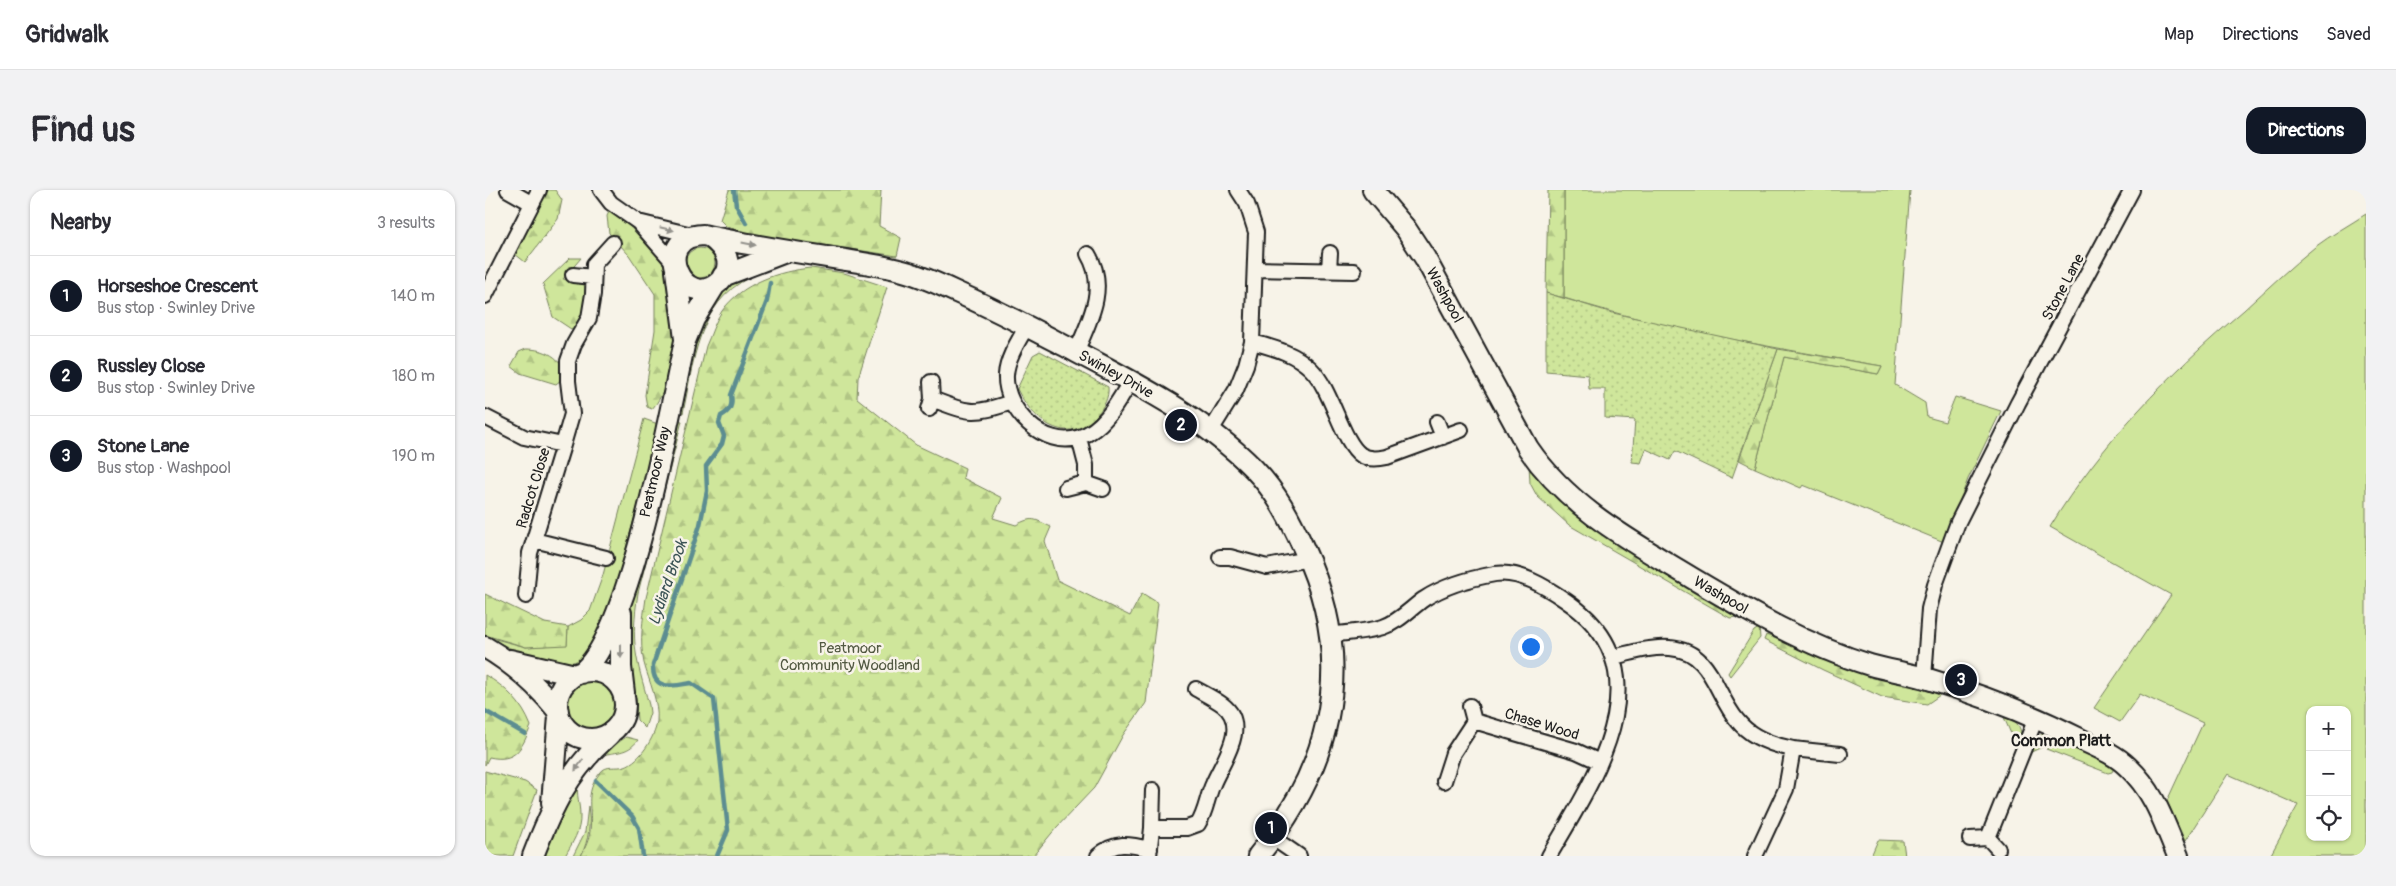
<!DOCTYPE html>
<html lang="en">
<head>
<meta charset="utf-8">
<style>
	:root { --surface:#fff; --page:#f2f2f3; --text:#2b2b33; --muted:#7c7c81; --line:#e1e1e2; --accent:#111827 }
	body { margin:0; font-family:Pangolin,sans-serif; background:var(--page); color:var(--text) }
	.controls { position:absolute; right:15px; bottom:15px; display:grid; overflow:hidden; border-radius:10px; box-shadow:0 1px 4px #0004 }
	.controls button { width:45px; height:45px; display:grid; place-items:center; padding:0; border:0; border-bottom:1px solid var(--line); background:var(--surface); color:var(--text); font:25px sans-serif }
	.you { position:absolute; left:1045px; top:456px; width:18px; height:18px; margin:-12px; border:4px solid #fff; border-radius:50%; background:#1a73e8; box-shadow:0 0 0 8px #1a73e833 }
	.badge { display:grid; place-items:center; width:32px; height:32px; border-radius:50%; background:var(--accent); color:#fff; font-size:16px; font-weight:700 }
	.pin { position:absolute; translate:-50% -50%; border:2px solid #fff; box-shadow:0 1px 5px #0006 }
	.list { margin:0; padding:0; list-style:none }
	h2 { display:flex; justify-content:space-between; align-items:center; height:65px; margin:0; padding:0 20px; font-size:21px }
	h2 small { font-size:16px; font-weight:400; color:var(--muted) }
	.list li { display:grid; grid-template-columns:32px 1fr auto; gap:15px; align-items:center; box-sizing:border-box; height:80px; padding:0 20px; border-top:1px solid var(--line) }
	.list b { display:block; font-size:19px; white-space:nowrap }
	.list p { margin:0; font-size:16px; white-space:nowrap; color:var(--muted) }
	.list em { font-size:16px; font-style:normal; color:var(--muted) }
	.icon { flex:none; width:28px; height:28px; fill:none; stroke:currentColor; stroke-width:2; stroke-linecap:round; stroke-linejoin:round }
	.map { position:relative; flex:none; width:1881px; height:666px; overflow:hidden; border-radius:15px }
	header { display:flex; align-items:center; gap:30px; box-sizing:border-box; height:70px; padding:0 25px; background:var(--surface); border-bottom:1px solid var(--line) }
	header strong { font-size:24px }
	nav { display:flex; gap:28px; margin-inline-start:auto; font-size:18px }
	.intro { display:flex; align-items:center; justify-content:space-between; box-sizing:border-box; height:120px; padding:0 30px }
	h1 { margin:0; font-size:35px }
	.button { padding:12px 22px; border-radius:15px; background:var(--accent); color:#fff; font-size:18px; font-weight:700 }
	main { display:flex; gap:30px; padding:0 30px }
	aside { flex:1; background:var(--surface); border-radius:15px; box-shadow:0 1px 4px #0004 }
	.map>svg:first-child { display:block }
	.green { fill:#cfe69b; stroke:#76815c; fill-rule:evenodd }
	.forest { fill:url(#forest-firs); stroke:#76815c }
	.garden { fill:url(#garden-dots); stroke:#76815c }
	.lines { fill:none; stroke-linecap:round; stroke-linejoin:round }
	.stream { stroke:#5c8d91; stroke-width:4.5 }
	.street-casing { stroke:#1c1c1c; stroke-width:18 }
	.secondary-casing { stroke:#1c1c1c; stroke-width:24 }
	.street { stroke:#f7f3e8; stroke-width:14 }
	.secondary { stroke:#f7f3e8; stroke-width:20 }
	.oneway { fill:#94928c }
	.labels { text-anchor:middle; stroke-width:5; stroke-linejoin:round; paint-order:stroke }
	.street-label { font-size:15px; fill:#1c1c1c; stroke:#f7f3e8 }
	.park-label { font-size:15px; fill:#525942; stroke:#f7f3e8 }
	.water-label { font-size:16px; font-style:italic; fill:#3c5456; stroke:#f7f3e8 }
	.neighbourhood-label { font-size:16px; font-weight:bold; fill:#1c1c1c; stroke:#f7f3e8 }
</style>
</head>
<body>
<header>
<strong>Gridwalk</strong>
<nav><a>Map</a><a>Directions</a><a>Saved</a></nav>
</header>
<div class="intro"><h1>Find us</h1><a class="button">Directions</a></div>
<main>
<aside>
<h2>Nearby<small>3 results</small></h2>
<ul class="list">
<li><span class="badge">1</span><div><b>Horseshoe Crescent</b><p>Bus stop · Swinley Drive</p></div><em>140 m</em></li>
<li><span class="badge">2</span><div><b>Russley Close</b><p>Bus stop · Swinley Drive</p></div><em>180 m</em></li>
<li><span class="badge">3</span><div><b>Stone Lane</b><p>Bus stop · Washpool</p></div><em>190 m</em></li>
</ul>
</aside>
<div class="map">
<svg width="1881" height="666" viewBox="0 0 1881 666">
	<defs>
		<pattern id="forest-firs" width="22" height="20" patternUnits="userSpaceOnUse" patternTransform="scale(1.25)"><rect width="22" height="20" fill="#cfe69b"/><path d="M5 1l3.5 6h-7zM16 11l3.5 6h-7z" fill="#b1c585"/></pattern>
		<pattern id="garden-dots" width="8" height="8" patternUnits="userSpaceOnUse" patternTransform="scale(1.25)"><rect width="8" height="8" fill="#cfe69b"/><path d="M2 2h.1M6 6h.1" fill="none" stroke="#b1c585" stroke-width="1.8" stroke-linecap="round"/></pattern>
	</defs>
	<rect width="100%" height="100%" fill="#f7f3e8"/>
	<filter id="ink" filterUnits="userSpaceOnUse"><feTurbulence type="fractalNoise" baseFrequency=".02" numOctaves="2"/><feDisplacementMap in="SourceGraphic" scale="10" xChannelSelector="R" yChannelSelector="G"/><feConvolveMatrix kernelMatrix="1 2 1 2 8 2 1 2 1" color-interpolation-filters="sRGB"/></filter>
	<g filter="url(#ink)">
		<path class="green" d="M1079,0H1425L1410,195L1440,213L1442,227L1460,232L1470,207L1516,221L1483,289L1459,352L1318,295L1316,298L1270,278L1299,167L1393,184L1397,176C1290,158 1182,140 1079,108Z
			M1881,24V666H1785L1813,615L1743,584L1700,651L1682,611L1718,533L1655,504L1635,532L1609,518L1686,405L1565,337C1616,253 1684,184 1759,120C1782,99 1805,77 1830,57C1846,45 1864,35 1881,24ZM1825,520H1862V647H1825Z
			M200 73a15 15 0 1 1 30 0a15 15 0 1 1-30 0Z
			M263,84L265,87C212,114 209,171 198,223L194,222L210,147L236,99Z
			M159,229L173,234C164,273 154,312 143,351C134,386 126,419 109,451C106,456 103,464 99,467C77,485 23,458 3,447L41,457L82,454L83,437L96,430L105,421L118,385Z
			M192,230L197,231L153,403C145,453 151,468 164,515L165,523L160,538L152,530L150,506L146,493L144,420Z
			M1274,438L1275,448L1245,486L1243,483L1269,441Z
			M82 515a24 24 0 1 1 48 0a24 24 0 1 1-48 0Z
			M1518,525C1535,532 1540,540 1532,558Z
			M1564,543L1575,549L1544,563C1548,551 1551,545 1564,543Z
			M141,547L153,550C142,565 130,561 114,566Z
			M1579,550L1631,574L1627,582L1623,583L1561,559Z
			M93,594C91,605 95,614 95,625C96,641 87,653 80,666H57L72,628Z
			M103,616C106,634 104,649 96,666H88L100,642Z"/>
		<path class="forest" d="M64,0H70L77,10L73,29L40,72L30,64L51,13Z
			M244,0H396L394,36L416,48L412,66L338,55L295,51L242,37L235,30Z
			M1063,0H1079V108L1061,103Z
			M125,20C146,38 170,55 183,80C200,113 192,192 167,219L162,217L160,205L170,140V104L144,65L124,43L122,26Z
			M85,68H96L78,89L102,93L99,123L92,143L68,127L58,94Z
			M326,78L359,83L402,97L373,188L372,208L431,255L480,278L478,288L517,308L508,328L531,335C548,326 549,329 566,337L560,351L572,390L645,426L657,403L673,413L661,513L638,545L609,598L571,638L548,666H96C100,658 104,650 105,641C108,619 98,604 115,583C121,574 131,579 140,576C155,571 170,547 172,532C174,511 164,492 159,473C154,451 158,430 161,408L221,156C226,145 230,131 237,121C257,93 294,81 326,78Z
			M41,159C60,159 77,167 81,186L71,194L35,183L26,176L34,162Z
			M1293,159L1397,176L1393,184L1299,167L1270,278L1254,270Z
			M1044,275L1251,423V427L1245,428L1084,335L1052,306L1045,293Z
			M0,404L60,433L83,437L82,455L41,457L0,445Z
			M1281,445L1373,478L1431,495L1455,505L1442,514L1397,507L1338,480L1279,450Z
			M0,485C21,497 37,513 46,536C37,558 31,573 4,567L0,575Z
			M0,581L40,592L52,600L28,666H0Z
			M1393,650L1418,651L1420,666H1386Z"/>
		<path class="garden" d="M1061,103L1128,123L1293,159L1247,288L1190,261L1185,270L1161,259L1156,273L1147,272L1150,230L1120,228V199H1104L1103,185L1061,181Z
			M555,161L623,197C624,208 619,216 612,225C582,258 548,231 532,199L548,165Z"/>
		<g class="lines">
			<path class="stream" d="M249,0L251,15L261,33
				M0,521L40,544
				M111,591L147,626L154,638L158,666
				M232,666L243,640L229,509L206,493C189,496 167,502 168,475L215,335L222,301L221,276L237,254L239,246L234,233L236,226C245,221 248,216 246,205L282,111L285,93"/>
			<g class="street-casing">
				<path id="street" d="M23,0L46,13
					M116,0L126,13L153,32L189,73
					M153,32L211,46
					M770,79L869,81
					M844,80L845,63
					M88,85L108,87
					M0,106L54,0
					M542,136C534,150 522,168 521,185C519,219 559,260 595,247C619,239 633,212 645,192
					M767,152C789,158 810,163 826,179C847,200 857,252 876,265C884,270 893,269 902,267L976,240
					M591,162C605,130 623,97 603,64
					M446,192L447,209
					M444,219L447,209C486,224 488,225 527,212
					M0,227L39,247L78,255L87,224L83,191V171L89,154L104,128L108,104L109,74L128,53
					M952,232L958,247
					M725,242L751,200L761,175L767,152L771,42L762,14L753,0
					M594,248L601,275V293L618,299
					M581,298L601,293
					M49,350L121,368
					M735,367H745L782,377L824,369
					M41,406L45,363L78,255
					M846,445C863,442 882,442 898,437C914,432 926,418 939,409C959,396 987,388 1010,384C1034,380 1061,397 1080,410C1183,479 1111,586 1064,666
					M1128,467C1146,463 1167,456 1185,458C1227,461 1230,504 1252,530C1265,547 1287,555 1308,559L1301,599L1270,666
					M1439,488L1444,419L1450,395L1473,332L1533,213L1647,0
					M985,516L989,531
					M1308,559L1355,564
					M959,591L968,563L989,531L1091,561L1115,572
					M667,638H702L713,634C721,622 722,607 728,594C737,572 765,536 738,515C730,509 720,504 711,499
					M788,648L814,666
					M1485,649L1503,648
					M1513,659L1503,648L1551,528
					M613,666C630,651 644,654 665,659
					M664,666L667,638L668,600"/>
			</g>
			<g class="secondary-casing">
				<path id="secondary" d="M888,0L921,39L940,68L1043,258C1084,318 1146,351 1207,388C1264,422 1322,456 1385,475C1403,480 1422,483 1440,488C1493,504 1546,524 1595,549C1612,557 1630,564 1643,577C1670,602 1679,633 1693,666
					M225,47C240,58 251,75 234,92C199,124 163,47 218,45C267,56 317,63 367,71C383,74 401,76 418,81C436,86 454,94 471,102C507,118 542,136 578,155C643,189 716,225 769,279C791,302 805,328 818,357C871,469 850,572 773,666
					M191,81L200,149
					M238,86L303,61
					M136,423V477L139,503
					M0,457C29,474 52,495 73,521
					M25,470L90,485
					M72 515a34 34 0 1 1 68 0a34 34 0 1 1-68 0Z
					M96,483C146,444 185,219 200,151L209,129L230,95
					M67,613L74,526
					M48,666C67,617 84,580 124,545"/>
			</g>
			<use href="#street" class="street"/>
			<use href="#secondary" class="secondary"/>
		</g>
		<defs><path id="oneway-solid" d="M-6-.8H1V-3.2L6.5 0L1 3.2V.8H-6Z" transform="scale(1.25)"/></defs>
		<g class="oneway">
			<use href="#oneway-solid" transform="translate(182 39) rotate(13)"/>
			<use href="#oneway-solid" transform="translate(264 54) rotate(11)"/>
			<use href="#oneway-solid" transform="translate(136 461) rotate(90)"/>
			<use href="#oneway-solid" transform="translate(94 575) rotate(125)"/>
		</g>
	</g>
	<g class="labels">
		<g class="street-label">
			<text transform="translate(1578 97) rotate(-62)" y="5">Stone Lane</text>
			<text transform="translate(960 105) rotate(61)" y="5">Washpool</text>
			<text transform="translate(631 184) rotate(29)" y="5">Swinley Drive</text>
			<text transform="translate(170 282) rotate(-77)" y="5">Peatmoor Way</text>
			<text transform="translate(48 298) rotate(-73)" y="5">Radcot Close</text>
			<text transform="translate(1236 405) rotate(30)" y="5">Washpool</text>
			<text transform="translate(1057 534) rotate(17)" y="5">Chase Wood</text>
		</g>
		<g class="park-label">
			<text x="365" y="463">Peatmoor<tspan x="365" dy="17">Community Woodland</tspan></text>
		</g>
		<g class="water-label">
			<text transform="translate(182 392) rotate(-71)" y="6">Lydiard Brook</text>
		</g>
		<g class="neighbourhood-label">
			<text x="1576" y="556">Common Platt</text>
		</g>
	</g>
</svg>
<div class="controls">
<button>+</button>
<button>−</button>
<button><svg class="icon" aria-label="locate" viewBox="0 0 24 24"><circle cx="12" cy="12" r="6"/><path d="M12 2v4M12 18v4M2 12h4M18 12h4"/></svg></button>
</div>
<div class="you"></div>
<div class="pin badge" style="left:786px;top:638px">1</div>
<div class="pin badge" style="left:696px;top:235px">2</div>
<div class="pin badge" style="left:1476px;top:490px">3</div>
</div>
</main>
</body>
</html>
